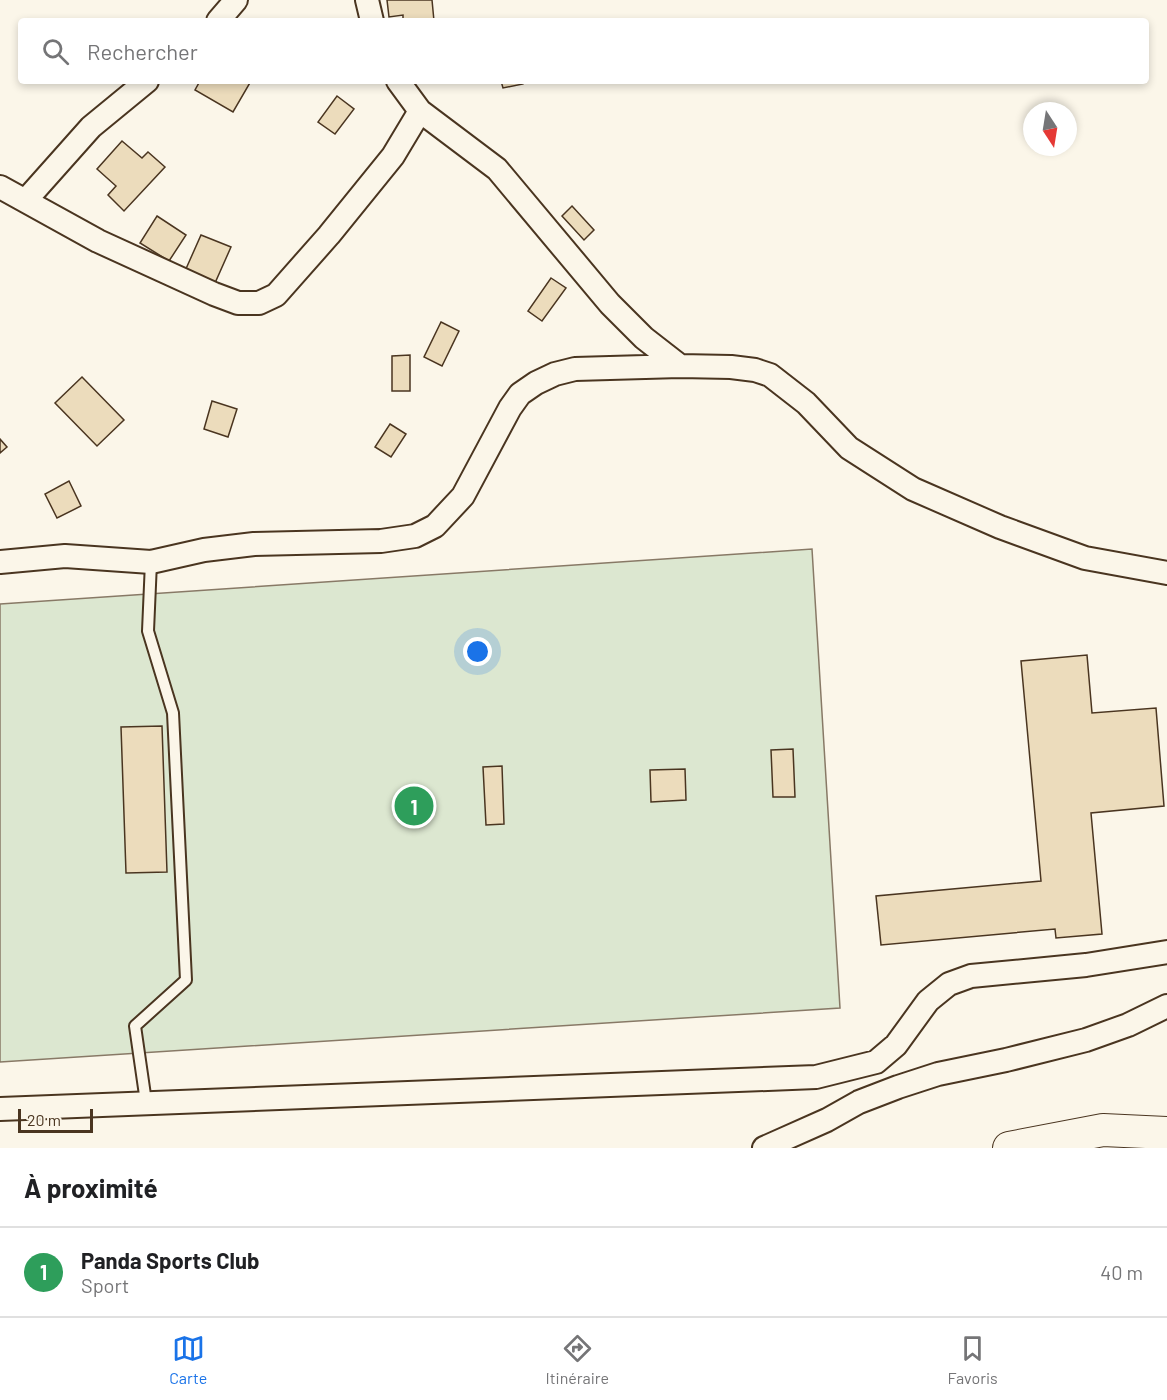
<!DOCTYPE html>
<html lang="fr">
<head>
<meta charset="utf-8">
<style>
	:root { --surface:#fff; --page:#f2f2f2; --text:#202124; --muted:#757577; --line:#e0e0e0; --accent:#1a73e8 }
	body { margin:0; font-family:Barlow,sans-serif; background:var(--page); color:var(--text) }
	.compass { position:absolute; left:1023px; top:102px; width:54px; height:54px; border-radius:50%; background:var(--surface); box-shadow:0 3px 9px #0003; rotate:168deg }
	.scale { position:absolute; left:18px; bottom:15px; width:75px; box-sizing:border-box; padding-left:6px; border:3px solid #4a3520; border-top:0; font-size:16px; line-height:21px; white-space:nowrap; color:#4a3520; -webkit-text-stroke:4px #fbf6e9; paint-order:stroke }
	.you { position:absolute; left:478px; top:652px; width:21px; height:21px; margin:-15px; border:4px solid #fff; border-radius:50%; background:#1a73e8; box-shadow:0 0 0 9px #1a73e833 }
	.badge { display:grid; place-items:center; width:39px; height:39px; border-radius:50%; background:var(--accent); color:#fff; font-size:20px; font-weight:700 }
	.pin { position:absolute; translate:-50% -50%; border:3px solid #fff; box-shadow:0 2px 6px #0006 }
	.list { margin:0; padding:0; list-style:none }
	h2 { display:flex; justify-content:space-between; align-items:center; height:78px; margin:0; padding:0 24px; font-size:26px }
	h2 small { font-size:20px; font-weight:400; color:var(--muted) }
	.list li { display:grid; grid-template-columns:39px 1fr auto; gap:18px; align-items:center; box-sizing:border-box; height:90px; padding:0 24px; border-top:2px solid var(--line) }
	.list b { display:block; font-size:22px; white-space:nowrap }
	.list p { margin:0; font-size:20px; white-space:nowrap; color:var(--muted) }
	.list em { font-size:20px; font-style:normal; color:var(--muted) }
	.icon { flex:none; width:33px; height:33px; fill:none; stroke:currentColor; stroke-width:2; stroke-linecap:round; stroke-linejoin:round }
	.map { position:relative; flex:none; width:1167px; height:1148px; overflow:hidden }
	.search { position:absolute; background:var(--surface); box-shadow:0 3px 9px #0003; left:18px; right:18px; top:18px; height:66px; display:flex; align-items:center; gap:15px; box-sizing:border-box; padding:0 21px; border-radius:6px; color:var(--muted); font-size:22px }
	.sheet { height:168px; background:var(--surface) }
	nav { display:flex; justify-content:space-around; align-items:center; box-sizing:border-box; height:84px; border-top:2px solid var(--line); background:var(--surface); font-size:16px; color:var(--muted) }
	nav a { display:grid; justify-items:center; gap:3px }
	nav .on { color:var(--accent) }
	.map>svg:first-child { display:block }
	.green { fill:#dce7d0; stroke:#887966; stroke-width:1.5 }
	.building { fill:#ecdcbc; stroke:#4a3520; stroke-width:1.5 }
	.lines { fill:none; stroke-linecap:round; stroke-linejoin:round }
	.lane-casing { stroke:#4a3520; stroke-width:14 }
	.street-casing { stroke:#4a3520; stroke-width:26 }
	.secondary-casing { stroke:#4a3520; stroke-width:34 }
	.lane { stroke:#fbf6e9; stroke-width:10 }
	.street { stroke:#fbf6e9; stroke-width:22 }
	.secondary { stroke:#fbf6e9; stroke-width:32 }
</style>
</head>
<body>
<div class="map">
<svg width="1167" height="1148" viewBox="0 0 1167 1148">
	<rect width="100%" height="100%" fill="#fbf6e9"/>
	<path class="green" d="M812,549L840,1008L0,1062V604Z"/>
	<path class="building" d="M387,0H432L434,21H403V15L389,17Z
		M200,81H251L233,112L195,90Z
		M501,81H523V84L503,88Z
		M337,96L354,109L335,134L318,122Z
		M122,141L142,158L148,152L165,167L124,211L108,195L116,186L97,169Z
		M572,206L594,230L584,240L562,216Z
		M157,216L186,235L169,261L140,243Z
		M201,235L231,247L215,283L185,271Z
		M551,278L566,288L542,321L528,311Z
		M441,322L459,331L442,366L424,357Z
		M410,355V391H392V356Z
		M82,377L124,420L97,446L55,403Z
		M212,401L237,409L228,437L204,429Z
		M390,424L406,434L391,457L375,447Z
		M0,439L7,447L0,453Z
		M69,481L81,506L57,518L45,494Z
		M1087,655L1092,713L1156,708L1164,806L1091,813L1102,934L1056,938L1055,929L881,945L876,896L1041,881L1021,661Z
		M162,726L167,872L126,873L121,727Z
		M793,749L795,797H773L771,750Z
		M502,766L504,824L486,825L483,767Z
		M685,769L686,800L651,802L650,770Z"/>
	<g class="lines">
		<g class="lane-casing">
			<path id="lane" d="M146,1102L135,1026L186,980L173,713L148,631L151,562"/>
		</g>
		<g class="street-casing">
			<path id="street" d="M367,0L372,21
				M218,21L236,0
				M398,81L420,111L497,169L610,304L644,338L680,366
				M0,187L98,241L214,294L238,303H259L276,295L329,235L393,156L420,111
				M26,200L91,127L147,81
				M0,562L65,556L151,562L204,550L254,544L381,541L415,536L435,526L463,496L510,408L520,394L536,383L555,374L575,369L680,366L731,367L755,370L770,375L806,403L849,448L913,489L1000,527L1085,558L1167,573
				M0,1109L816,1077L876,1062L896,1045L928,1001L949,984L971,976L1086,965L1167,952
				M764,1148L827,1120L859,1102L898,1087L938,1074L1006,1060L1086,1040L1128,1025L1167,1006"/>
		</g>
		<g class="secondary-casing">
			<path id="secondary" d="M1009,1148L1103,1130L1167,1133"/>
		</g>
		<use href="#lane" class="lane"/>
		<use href="#street" class="street"/>
		<use href="#secondary" class="secondary"/>
	</g>
</svg>
<svg class="compass" viewBox="-18 -18 36 36"><path d="M0-13l5 13h-10z" fill="#e53935"/><path d="M0 13l5-13h-10z" fill="#757577"/></svg>
<div class="scale">20 m</div>
<div class="you"></div>
<div class="pin badge" style="left:414px;top:806px;background:#2e9e5b">1</div>
<div class="search"><svg class="icon" aria-label="search" viewBox="0 0 24 24"><circle cx="10" cy="10" r="6"/><path d="M15 15l6 6"/></svg>Rechercher</div>
</div>
<section class="sheet">
<h2>À proximité<small></small></h2>
<ul class="list">
<li><span class="badge" style="background:#2e9e5b">1</span><div><b>Panda Sports Club</b><p>Sport</p></div><em>40 m</em></li>
</ul>
</section>
<nav>
<a class="on"><svg class="icon" aria-label="map" viewBox="0 0 24 24"><path d="M3 6l6-2 6 2 6-2v14l-6 2-6-2-6 2zM9 4v14M15 6v14"/></svg>Carte</a>
<a><svg class="icon" aria-label="directions" viewBox="0 0 24 24"><path d="M12 3l9 9-9 9-9-9zM9 14v-3h6M13 9l2 2-2 2"/></svg>Itinéraire</a>
<a><svg class="icon" aria-label="saved" viewBox="0 0 24 24"><path d="M7 4h10v16l-5-4-5 4z"/></svg>Favoris</a>
</nav>
</body>
</html>
